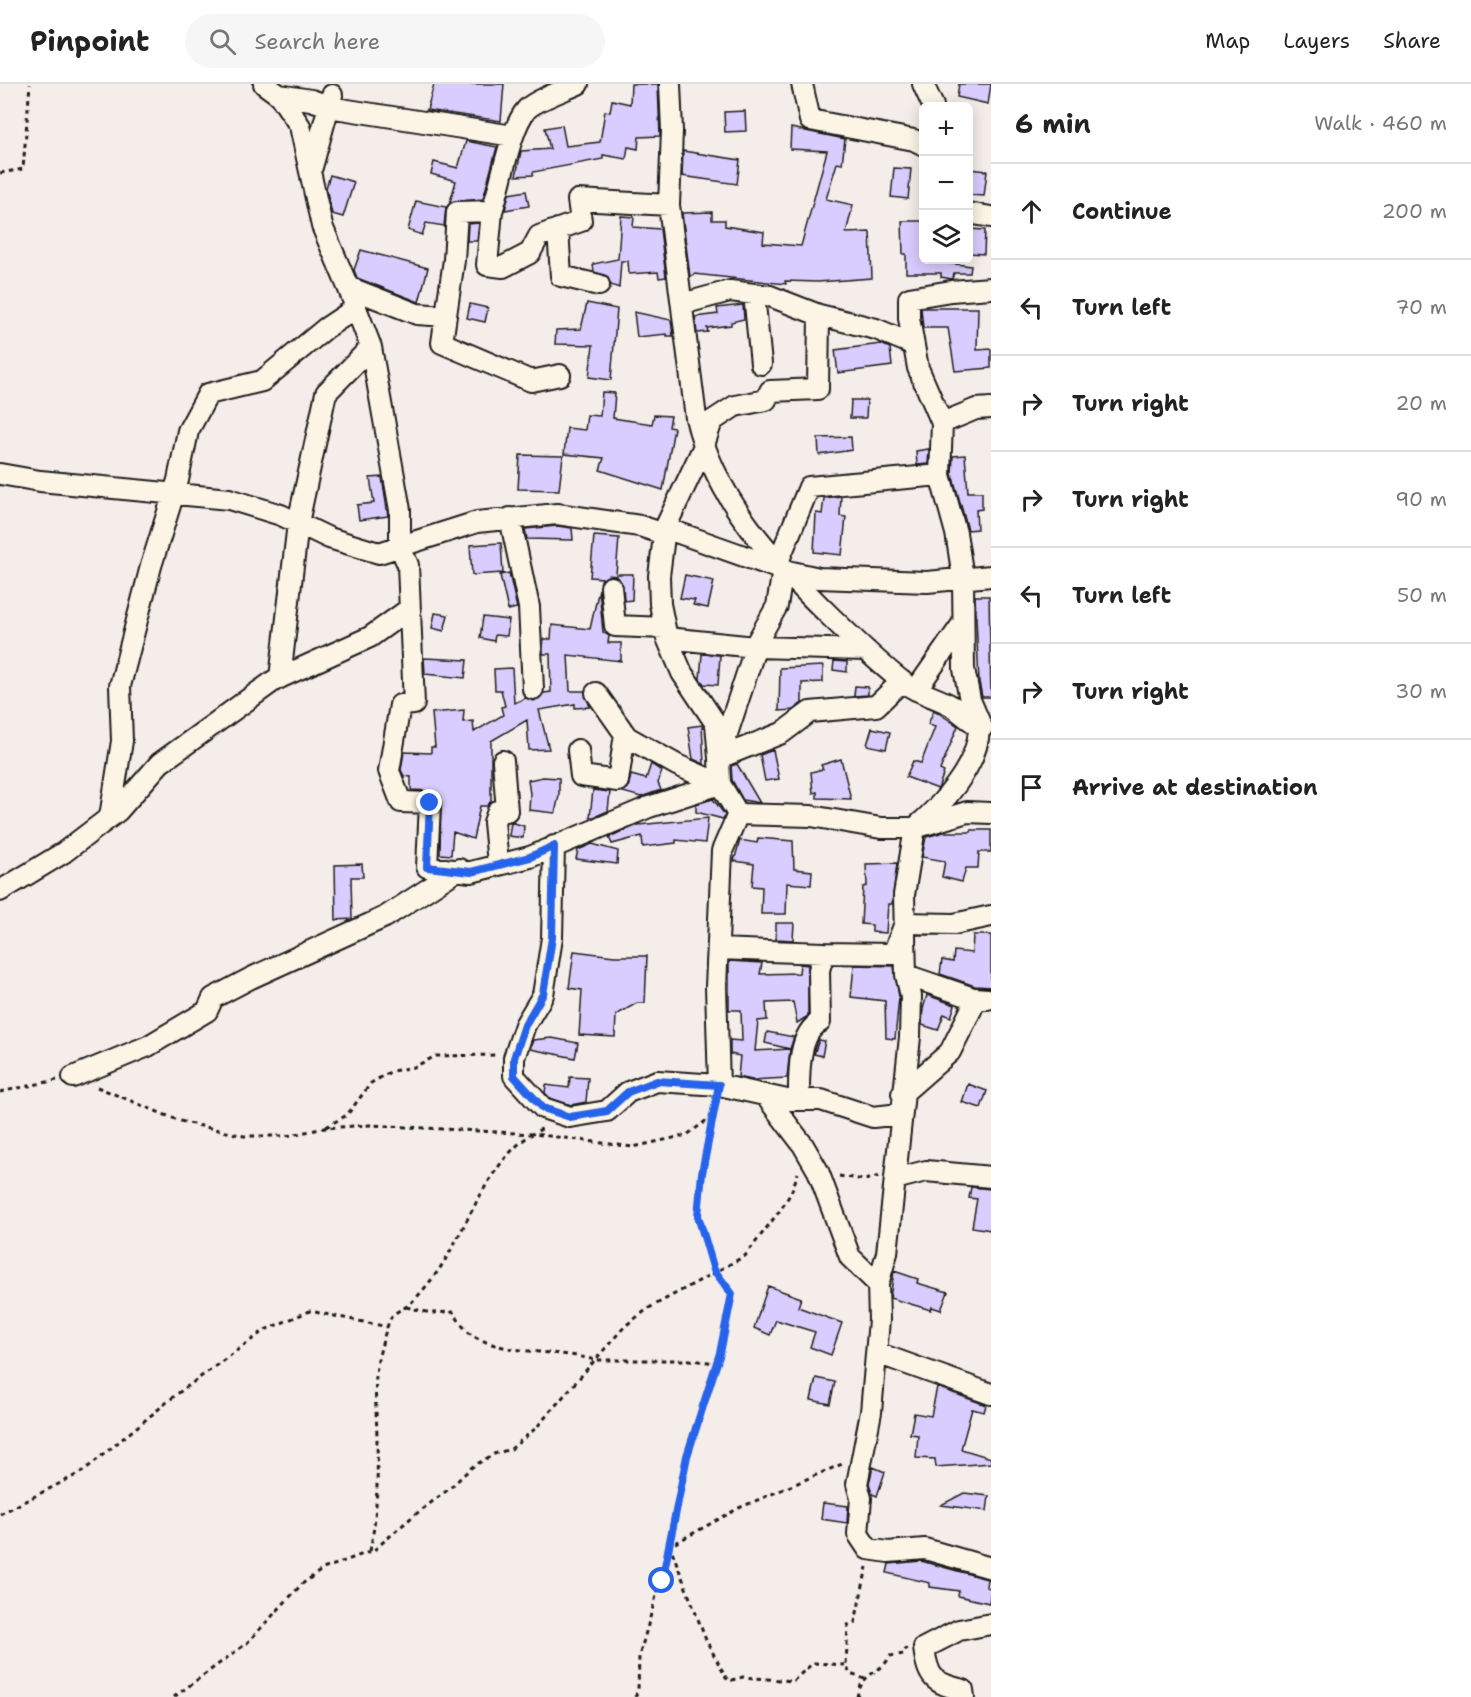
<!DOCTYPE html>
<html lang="en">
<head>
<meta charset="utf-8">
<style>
	:root { --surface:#fff; --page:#f6f6f6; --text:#222; --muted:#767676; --line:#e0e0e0 }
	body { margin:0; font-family:"Shantell Sans",sans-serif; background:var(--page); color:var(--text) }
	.controls { position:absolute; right:18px; top:18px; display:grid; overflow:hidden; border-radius:9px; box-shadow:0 3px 15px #0003 }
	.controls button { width:54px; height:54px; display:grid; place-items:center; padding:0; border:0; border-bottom:2px solid var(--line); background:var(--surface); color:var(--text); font:30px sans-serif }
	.stop { position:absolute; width:18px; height:18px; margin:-14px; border:4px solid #2563eb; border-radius:50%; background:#fff }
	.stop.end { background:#2563eb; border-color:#fff; box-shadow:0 2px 6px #0008 }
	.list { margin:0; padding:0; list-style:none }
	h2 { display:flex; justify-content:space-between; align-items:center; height:78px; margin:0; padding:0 24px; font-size:26px }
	h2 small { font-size:20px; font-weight:400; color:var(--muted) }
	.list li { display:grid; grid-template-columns:39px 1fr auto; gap:18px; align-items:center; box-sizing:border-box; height:96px; padding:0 24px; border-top:2px solid var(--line) }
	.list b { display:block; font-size:22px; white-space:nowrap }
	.list em { font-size:20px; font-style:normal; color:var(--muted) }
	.icon { flex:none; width:33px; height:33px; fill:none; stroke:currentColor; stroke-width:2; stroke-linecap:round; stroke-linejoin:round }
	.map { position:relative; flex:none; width:991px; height:1613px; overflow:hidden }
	header { display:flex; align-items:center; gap:36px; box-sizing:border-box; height:84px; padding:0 30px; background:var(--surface); border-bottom:2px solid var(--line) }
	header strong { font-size:28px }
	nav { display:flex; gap:33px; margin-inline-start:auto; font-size:21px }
	.search { width:420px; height:54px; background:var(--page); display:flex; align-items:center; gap:15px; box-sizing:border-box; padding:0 21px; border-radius:33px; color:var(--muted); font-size:22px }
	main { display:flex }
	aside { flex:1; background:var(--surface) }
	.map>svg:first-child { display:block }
	.building { fill:#d9ccfe; stroke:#1c1c1c; stroke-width:1.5 }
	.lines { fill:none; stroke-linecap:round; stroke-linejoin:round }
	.minor-casing { stroke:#1c1c1c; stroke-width:24 }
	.path { stroke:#1c1c1c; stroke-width:3; stroke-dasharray:4.5 4.5; stroke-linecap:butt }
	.minor { stroke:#fcf5e5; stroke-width:20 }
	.route { stroke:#2563eb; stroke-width:8 }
</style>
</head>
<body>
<header>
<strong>Pinpoint</strong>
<div class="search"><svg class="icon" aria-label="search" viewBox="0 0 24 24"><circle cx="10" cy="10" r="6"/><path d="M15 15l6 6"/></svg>Search here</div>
<nav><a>Map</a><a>Layers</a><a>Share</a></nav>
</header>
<main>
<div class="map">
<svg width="991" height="1613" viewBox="0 0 991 1613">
	<rect width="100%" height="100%" fill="#f5edea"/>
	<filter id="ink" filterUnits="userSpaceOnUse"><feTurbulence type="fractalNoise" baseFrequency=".0167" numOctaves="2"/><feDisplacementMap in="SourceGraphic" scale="12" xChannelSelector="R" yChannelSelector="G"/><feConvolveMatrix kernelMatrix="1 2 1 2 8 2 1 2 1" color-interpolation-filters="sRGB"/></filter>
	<g filter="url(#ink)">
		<path class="building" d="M434,0H504L501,37L427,26Z
			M631,0H658L660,52L639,53L638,65L628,63L626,75L603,71V75L533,88V91L516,92L521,67L550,65L545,44L562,41L566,62L600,58L605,27L610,28L612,16L630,20Z
			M959,0H991L988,20L957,13Z
			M745,27L746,47L725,48L724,28Z
			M791,44L845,55L842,80L837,79L826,115L853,121L846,149L870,148L872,194L818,198L785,197L786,200L694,190L690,193L682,129L712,128V136H725V142L764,148L763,159L801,162L827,67L790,65Z
			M466,57L497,63L483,115L450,118L456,97L431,90L434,78L458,84Z
			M683,67L740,76L737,100L682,92Z
			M894,84L911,85L908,115L891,113Z
			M969,85L987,87L984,112L969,111Z
			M330,91L354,98L343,133L332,130L326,104Z
			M526,107L529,122L505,126L509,110Z
			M416,117L446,123L444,142L426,139L422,151L408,146Z
			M621,132L634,133L633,143L660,145L666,193L659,194L658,188L629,190L628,177H621L619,204L611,201L607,192L594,188L593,180L618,175Z
			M902,137H924V176L971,182L970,189H954L952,195L941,193V189H906V170H903Z
			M479,139L477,157H467L468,140Z
			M969,145L985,146L984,170L969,169Z
			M361,166L428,184L419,218L357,194L354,186Z
			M587,219L617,225L611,296L589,293L593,261L555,260L556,246L581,245Z
			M470,220L488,224L485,238L467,234Z
			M743,221L744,235L731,238V241L707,244L708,248L697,249L695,233L718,230L717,224Z
			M921,224H978L977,266L991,265V284L955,287L948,244H923Z
			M634,228L671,236L673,252H667V250L637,253Z
			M881,260L890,264L892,282L838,289L835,266Z
			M602,308L615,309L613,334L652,340L654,331L671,332L669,343L674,344L663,406L600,386L604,374L564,370L567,344L585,346L587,331L600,332Z
			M851,316H867L866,334H850Z
			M851,353L852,366L819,371L818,354Z
			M929,365L928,380L917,381L916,367Z
			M520,371L563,372L559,406L518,405Z
			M965,371L968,408H982V425L976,426L977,445L968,446L952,390L953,372Z
			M382,393L388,432L359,436L357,421L374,419L370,394Z
			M841,412L840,432L846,433L842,471L814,468L816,429L822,430L824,414Z
			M557,442L572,444L573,456L527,455L525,445Z
			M594,452L619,454L616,490H633L632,516L624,517L623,501L616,492L609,491L601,497L602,494L590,493Z
			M501,459L503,489L472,491L470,461Z
			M509,489L517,524L508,526L500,491Z
			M685,491L714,497L708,524L693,521L695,516L680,514Z
			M599,505L603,548L609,552L608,559H621V577L568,571L570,607H585L590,623L575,624V620L539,626L549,665L529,666L527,636L491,657V717L487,722H480L473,755L453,748L451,771L440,770L441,713L431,707L411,706V693L404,692L401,686L404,668L431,669V663H435L432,629L464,626L463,638L473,637L474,648L503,631L501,623L505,622L501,606H495L494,585L512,584L514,619L526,614L534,617L544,609L551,608L550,570H543V555H551L552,541L590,545Z
			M975,512H989L991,613H982L979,598Z
			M435,529L448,531L444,547L432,544Z
			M483,533L509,536L507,552L495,551L494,557L480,554Z
			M702,570L720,571L718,601L704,600L700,595Z
			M424,574L467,576L465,594L425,590Z
			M834,577L847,578V588L833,586Z
			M823,582V598L802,599V619L793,626L779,627L780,584Z
			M855,602L868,603V611L854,612Z
			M934,626L958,642L940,686L944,688L938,705L906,693L913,677L921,679L935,643L928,640Z
			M702,641L704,680L693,675L688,643Z
			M872,644L890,648L886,665L867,661Z
			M773,666L779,695L765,697L760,671Z
			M841,675L851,715L817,714V708L813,709L811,688L823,685L821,681Z
			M651,680L662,687L658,699L661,706L641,713L623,708L628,704L631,691L646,695Z
			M737,680L760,719L743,716L732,696L731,682Z
			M543,693L559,694V712L555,729L529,726L530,710L528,696Z
			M593,706L610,708L608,727L594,733H590Z
			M713,715L725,731L723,735L696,728V720Z
			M708,734L705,759L676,756V759L643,763L642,752L612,760L609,753L638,741Z
			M511,738L524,742L523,754L509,752Z
			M971,746H991V768H979L978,784H966L962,798L942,793L945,777L922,773L926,753L944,748H971Z
			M758,754L793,757L794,785L812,787L811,801L787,799L786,830H761L762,803L752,802L754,780L734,777L740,756L757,759Z
			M592,760L618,767L617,780L576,775L578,766Z
			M897,779L892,820H888L886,849L872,848V841L861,840L863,803L867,802L866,780Z
			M362,780L363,793H351L352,835L336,836L335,781Z
			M776,839H794L793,856L776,855Z
			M973,851H991V903L975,902L940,890L942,876L953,878L954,867L972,869Z
			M574,867L614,872H647L645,919H637L616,931L615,953L579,951L582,906L569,904Z
			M729,877L762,879L760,890L799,889L800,880L808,881V932L797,939L793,918L766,919L767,936L758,937L755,967L790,965L787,994L752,996L738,993L740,972L730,970V956L742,957L741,926H729Z
			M854,881L894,882L899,913L895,955L886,954L885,917L851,913Z
			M927,911L955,921L951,933L944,930L938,946L922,941L923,925Z
			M767,948L794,953L790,965L765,959Z
			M552,954L578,959L575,974L530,965L533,956Z
			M819,956L825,957L822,972L814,970Z
			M570,993L588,994L586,1018L571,1021L550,1014L545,1009L546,1001L569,1004Z
			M968,1000L987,1007L981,1024L962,1018Z
			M971,1103L991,1105V1146L972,1143L977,1115L969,1114Z
			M894,1187L918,1195L917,1199L948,1208L941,1226L932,1223L931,1226L890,1214Z
			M768,1202L801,1214L798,1223L842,1239L831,1271L810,1263L815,1248L776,1236L770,1251L754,1244Z
			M816,1294L835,1298L830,1320L811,1316Z
			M937,1303L986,1321L984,1328L972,1325L961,1365L991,1374V1379L936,1383L935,1375L916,1374L918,1351L910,1350L914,1329L931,1332Z
			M873,1383L885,1388L877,1412L872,1410L869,1399Z
			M964,1409L989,1412L987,1427L941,1421Z
			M823,1419L848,1422L847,1439L821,1435Z
			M921,1477L987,1495L986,1503L991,1504L989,1519L958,1512L959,1507L930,1503V1499L887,1489L889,1480Z"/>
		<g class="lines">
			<g class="minor-casing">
				<path id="minor" d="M264,0L279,11
					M670,0L672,47L669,121L696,334C716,417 773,476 832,534C855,556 878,579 903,598C917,609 937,613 952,622C962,629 970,638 982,643
					M802,0L810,36L914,56L924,61
					M923,0L933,22
					M312,83L332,11
					M492,127L487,181L503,183L530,169L539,152L581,137L578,116L669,121
					M968,129L991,133
					M558,145L561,192L599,201
					M348,203L371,263L400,426V463L408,481L414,620L400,621L389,687L401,718L430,719L427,783L471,788L530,773L649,723L720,700
					M754,210L761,280
					M682,220L730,207L770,212L819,231L876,245L912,260
					M819,231L818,305L770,307L766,316L735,322L712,337L703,364L665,444L659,492L660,520L667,554L682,589L716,640L719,674L782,649L810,628L876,622L902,597
					M446,232L417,230L348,203L322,142L300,42L279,11L311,16L335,24L513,52
					M560,291L531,297L442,259L454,176L457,128L492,127C501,102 510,43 527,25C536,16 565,6 578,0
					M942,339L976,325L991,324
					M0,390L40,397L229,415L281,431L329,454L379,469L477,438L557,430L640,442L664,450
					M510,434L529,523L533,605
					M665,444L783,486L819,494L927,498L991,492
					M778,478L809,403L940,391
					M783,486L777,522L758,556L719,674L720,700L738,730L811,732L881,744H915L967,728L991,729
					M611,503L615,542L665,544
					M667,554L755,563L866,566
					M280,594L298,439L326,309L371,263
					M916,606L963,539
					M596,609L627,653L677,681L720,700
					M976,641L979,646C977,683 942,721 915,744L904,811L906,891L911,912L910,953L887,1169L878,1200L879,1236L871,1328L857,1400L861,1414L858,1450L868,1465L888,1468L925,1465L991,1484
					M982,644L970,616L964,585L963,493L956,449L940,391L942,339L918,284L909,234V214L951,207L991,204
					M578,666L581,692L618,697L625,650
					M110,733L122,657L120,602L151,482L178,396L188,347L208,310L262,297L326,244L356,224
					M554,762L552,854L543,911L525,941L514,974V992L543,1024L570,1033L607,1027L628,1008L657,997L719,1001L787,1016H821L873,1033L900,1030
					M498,780L494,738L498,727H507L503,677
					M0,807L63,769L118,727L160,679L275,596L370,553L409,525
					M718,865L824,869
					M906,891L973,914L988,915
					M73,993L148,962L207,927L213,914L251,894L385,833L459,785
					M719,1001L716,903L722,767L738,730
					M902,1010L950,968L977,914
					M765,1011L803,1061L818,1087L850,1173L878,1200
					M799,1016C799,994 797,950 820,938L819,886L824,869L893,870L905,839L954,840L991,832
					M895,1095L926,1087L991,1093
					M877,1269L991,1310
					M964,1613L963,1606C934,1599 928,1595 924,1564L959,1546L991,1540"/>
			</g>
			<path class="path" d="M0,89L23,85L30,0
				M97,1003L180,1037L244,1052H286L325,1044L370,1041L534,1050L633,1063L687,1051L711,1033
				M0,1008L57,996
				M716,1018L702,1089L698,1132L714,1186L732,1211L720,1269L687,1372L676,1422L670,1462L706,1556L728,1597L743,1593L793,1597L813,1579L846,1581
				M326,1043L347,1031L371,999L392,987L414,983L436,972L498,971
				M839,1092L865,1096L879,1092
				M406,1223L431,1229L453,1228C459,1236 466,1249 475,1253C511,1272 556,1265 595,1276L625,1242L649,1224L745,1172L781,1125L791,1109L798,1089
				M0,1430L82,1388L177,1310L265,1246L310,1227L388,1243
				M370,1467C377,1432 378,1394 377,1358C377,1330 373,1304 378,1276C380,1267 387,1239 392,1232C395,1228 403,1225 407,1222C416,1215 425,1204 432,1195C467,1151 488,1067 544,1044
				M865,1595L850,1590L846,1581L848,1541L855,1538L867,1483
				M174,1613L247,1559L302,1500L323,1485L374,1466L412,1433L449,1405L472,1383L494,1370L511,1365L536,1344L595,1276H690L716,1279
				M635,1613L638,1606L639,1573L670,1462L739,1424L842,1380
				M857,1613C863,1585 880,1592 890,1572L904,1570L906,1564"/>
			<use href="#minor" class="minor"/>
		</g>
	</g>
	<g class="lines" filter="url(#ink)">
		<path class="route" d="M430,719L427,783L471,788L530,773L554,762L552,854L543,910L525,941L514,974V992L543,1024L570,1033L607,1027L628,1008L657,997L719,1001L702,1089L698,1132L714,1186L732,1210L720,1269L687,1372L662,1497"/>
	</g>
</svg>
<div class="controls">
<button>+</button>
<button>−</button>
<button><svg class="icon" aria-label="layers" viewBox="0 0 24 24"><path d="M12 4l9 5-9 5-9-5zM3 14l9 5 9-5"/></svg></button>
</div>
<div class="stop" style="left:662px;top:1497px"></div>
<div class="stop end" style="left:430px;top:719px"></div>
</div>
<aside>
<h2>6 min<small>Walk · 460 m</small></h2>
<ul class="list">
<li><svg class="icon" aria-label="ahead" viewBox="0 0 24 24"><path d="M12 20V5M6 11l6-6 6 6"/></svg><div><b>Continue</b></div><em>200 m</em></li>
<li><svg class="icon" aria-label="left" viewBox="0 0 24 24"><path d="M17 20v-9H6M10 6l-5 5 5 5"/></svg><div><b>Turn left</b></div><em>70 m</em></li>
<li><svg class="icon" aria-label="right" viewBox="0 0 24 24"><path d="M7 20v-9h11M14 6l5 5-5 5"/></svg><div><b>Turn right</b></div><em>20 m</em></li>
<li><svg class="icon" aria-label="right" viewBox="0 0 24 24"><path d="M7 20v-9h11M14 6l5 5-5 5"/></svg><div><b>Turn right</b></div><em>90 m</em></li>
<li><svg class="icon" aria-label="left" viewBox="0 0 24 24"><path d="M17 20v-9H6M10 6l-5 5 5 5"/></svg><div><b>Turn left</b></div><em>50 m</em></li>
<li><svg class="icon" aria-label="right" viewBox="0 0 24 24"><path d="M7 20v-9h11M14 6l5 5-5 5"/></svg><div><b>Turn right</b></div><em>30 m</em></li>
<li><svg class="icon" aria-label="arrive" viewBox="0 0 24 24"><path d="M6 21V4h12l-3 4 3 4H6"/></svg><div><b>Arrive at destination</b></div></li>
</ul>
</aside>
</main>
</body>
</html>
